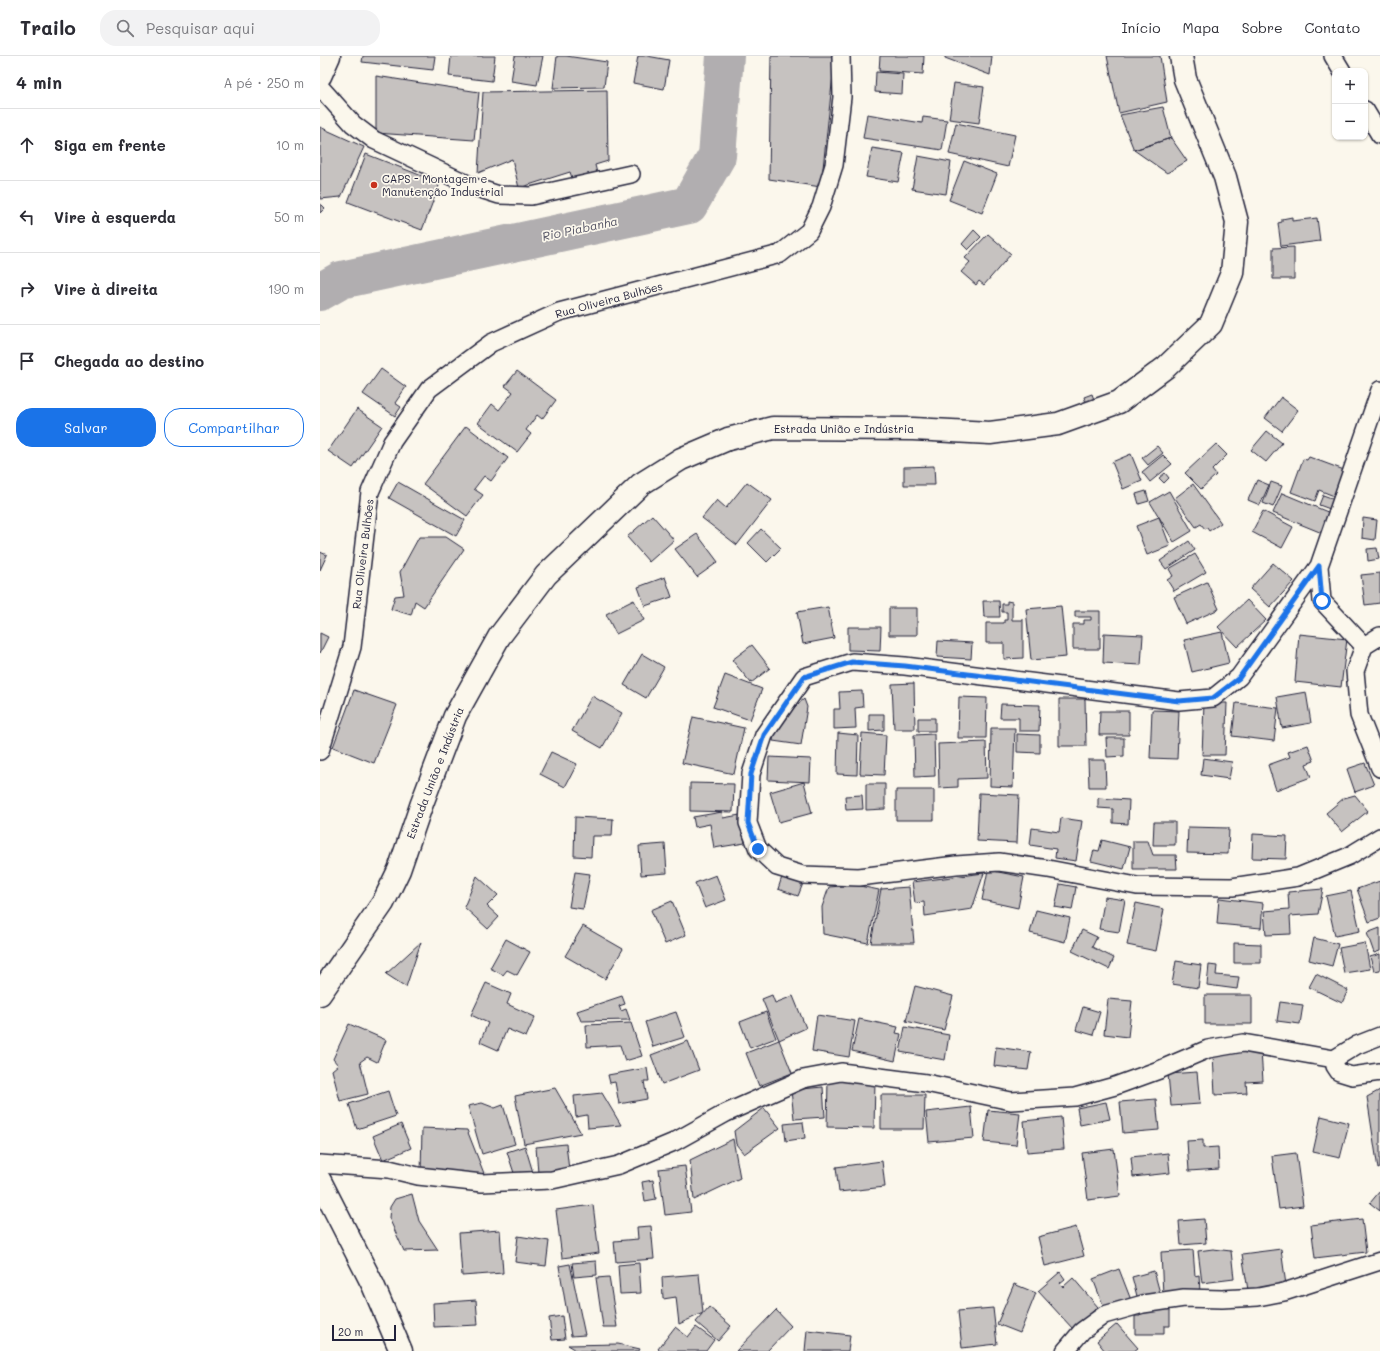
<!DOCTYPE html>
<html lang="pt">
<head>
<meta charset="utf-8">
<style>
	:root { --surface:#fff; --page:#f2f2f3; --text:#2b2b33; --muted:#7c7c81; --line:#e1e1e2; --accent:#1a73e8 }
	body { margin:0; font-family:Mali,sans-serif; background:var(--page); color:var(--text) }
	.controls { position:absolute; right:12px; top:12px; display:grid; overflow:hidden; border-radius:8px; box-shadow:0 1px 3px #0004 }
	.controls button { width:36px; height:36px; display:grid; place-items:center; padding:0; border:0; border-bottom:1px solid var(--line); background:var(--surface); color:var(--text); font:20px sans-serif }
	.scale { position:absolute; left:12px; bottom:10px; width:64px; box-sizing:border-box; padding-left:4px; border:2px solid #22223b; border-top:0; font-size:11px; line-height:14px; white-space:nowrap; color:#22223b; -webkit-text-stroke:3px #fbf7ec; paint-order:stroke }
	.stop { position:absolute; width:12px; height:12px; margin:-9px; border:3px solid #1a73e8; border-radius:50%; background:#fff }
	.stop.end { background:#1a73e8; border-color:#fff; box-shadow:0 1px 4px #0008 }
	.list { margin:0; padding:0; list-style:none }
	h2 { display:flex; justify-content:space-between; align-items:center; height:52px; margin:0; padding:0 16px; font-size:17px }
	h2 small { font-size:13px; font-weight:400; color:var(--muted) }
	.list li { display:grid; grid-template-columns:26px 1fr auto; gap:12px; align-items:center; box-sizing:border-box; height:72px; padding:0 16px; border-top:1px solid var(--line) }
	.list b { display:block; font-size:15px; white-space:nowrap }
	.list em { font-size:13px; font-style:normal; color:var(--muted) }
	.actions { display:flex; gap:8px; padding:12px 16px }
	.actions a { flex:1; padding:9px 0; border:1px solid var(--accent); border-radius:16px; text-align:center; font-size:14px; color:var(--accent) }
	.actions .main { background:var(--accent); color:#fff }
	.icon { flex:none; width:22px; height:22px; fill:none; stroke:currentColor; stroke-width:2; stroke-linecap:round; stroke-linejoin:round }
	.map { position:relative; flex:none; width:1060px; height:1295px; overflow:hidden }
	header { display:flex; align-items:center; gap:24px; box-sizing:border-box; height:56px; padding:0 20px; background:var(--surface); border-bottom:1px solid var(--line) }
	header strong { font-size:19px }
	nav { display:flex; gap:22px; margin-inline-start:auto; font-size:14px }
	.search { width:280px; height:36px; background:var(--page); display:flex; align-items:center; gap:10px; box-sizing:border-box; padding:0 14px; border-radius:16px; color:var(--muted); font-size:15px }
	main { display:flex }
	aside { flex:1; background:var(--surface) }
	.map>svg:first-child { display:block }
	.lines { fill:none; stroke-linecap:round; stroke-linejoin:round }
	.river { stroke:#b1aeb0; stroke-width:38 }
	.building { fill:#c6c2c0; stroke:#22223b }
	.street-casing { stroke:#22223b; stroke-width:20 }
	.secondary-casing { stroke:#22223b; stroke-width:25 }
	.primary-casing { stroke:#22223b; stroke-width:25 }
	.street { stroke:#fbf7ec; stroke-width:17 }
	.secondary { stroke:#fbf7ec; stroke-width:22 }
	.primary { stroke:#fbf7ec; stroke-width:22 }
	.route { stroke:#1a73e8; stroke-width:5 }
	.poi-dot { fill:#c8321e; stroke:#fbf7ec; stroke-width:1.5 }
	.labels { text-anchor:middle; stroke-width:3.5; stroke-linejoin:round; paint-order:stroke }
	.poi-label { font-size:11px; fill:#22223b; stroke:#fbf7ec; text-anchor:start }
	.street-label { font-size:11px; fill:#22223b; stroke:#fbf7ec }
	.water-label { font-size:12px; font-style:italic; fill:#545364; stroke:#fbf7ec }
</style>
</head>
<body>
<header>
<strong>Trailo</strong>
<div class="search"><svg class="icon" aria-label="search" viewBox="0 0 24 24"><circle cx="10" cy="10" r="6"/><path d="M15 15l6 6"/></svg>Pesquisar aqui</div>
<nav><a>Início</a><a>Mapa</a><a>Sobre</a><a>Contato</a></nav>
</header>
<main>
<aside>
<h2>4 min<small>A pé · 250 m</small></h2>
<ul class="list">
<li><svg class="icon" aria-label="ahead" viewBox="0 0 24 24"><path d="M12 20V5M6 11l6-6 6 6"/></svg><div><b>Siga em frente</b></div><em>10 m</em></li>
<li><svg class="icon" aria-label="left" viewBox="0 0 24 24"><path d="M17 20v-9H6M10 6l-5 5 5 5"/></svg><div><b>Vire à esquerda</b></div><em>50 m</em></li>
<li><svg class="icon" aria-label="right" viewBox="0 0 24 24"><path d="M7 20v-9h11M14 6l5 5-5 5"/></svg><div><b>Vire à direita</b></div><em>190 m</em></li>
<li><svg class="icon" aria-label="arrive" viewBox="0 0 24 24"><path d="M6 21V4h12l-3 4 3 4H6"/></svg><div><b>Chegada ao destino</b></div></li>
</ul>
<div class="actions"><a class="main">Salvar</a><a>Compartilhar</a></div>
</aside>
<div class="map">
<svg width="1060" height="1295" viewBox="0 0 1060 1295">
	<rect width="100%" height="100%" fill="#fbf7ec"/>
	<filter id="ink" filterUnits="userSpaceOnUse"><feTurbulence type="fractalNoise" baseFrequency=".025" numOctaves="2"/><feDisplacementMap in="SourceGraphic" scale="8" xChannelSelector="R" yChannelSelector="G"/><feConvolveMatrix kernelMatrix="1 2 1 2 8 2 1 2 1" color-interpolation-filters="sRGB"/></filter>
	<g filter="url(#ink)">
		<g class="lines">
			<path class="river" d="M0,236L21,224L369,149L397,100L405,0"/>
		</g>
		<path class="building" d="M43,0H115L113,14L42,6Z
			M131,0H175L172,25L129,20Z
			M195,0H223L217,29L191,25Z
			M237,0H246L287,6L284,31L233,32Z
			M318,0H327L349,4L344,33L313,27Z
			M451,0H512L514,9L501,131L449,123Z
			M560,0H604L603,18L559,15Z
			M625,0H672L670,19L625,2Z
			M787,0H840L847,46L799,57Z
			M556,16L583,18L582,38L555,36Z
			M56,20L159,36L154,84L56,77Z
			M634,27L664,31L659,67L629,63Z
			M287,34L288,105L275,109L278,121L254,128L250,116L199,132L192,103L158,117L163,36Z
			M843,51L851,82L814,94L800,59Z
			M547,58L602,67L603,61L627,64L622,94L543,82Z
			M636,67L695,79L688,111L629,98Z
			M0,71L44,91L21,141L0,143Z
			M851,82L867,105L847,117L814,94Z
			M552,92L584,97L578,126L546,121Z
			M46,98L120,127L102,174L28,146Z
			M598,100L631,106L626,138L592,133Z
			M644,105L677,118L662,157L629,144Z
			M0,147L5,152L0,157Z
			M972,161V165L997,162L1000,185L961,190L958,167L962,166V163Z
			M654,174L661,181L648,194L642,188Z
			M668,178L691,198L664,229L659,225L656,229L641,216L650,206L645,202Z
			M974,191V223H953V192Z
			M61,313L86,331L75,347L81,351L75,360L43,338Z
			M197,315L236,344L222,363L217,359L206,374L211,378L197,396L158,367L172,348L179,354L193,336L185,330Z
			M772,338L776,349L768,352L764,341Z
			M961,341L978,354L962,375L945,362Z
			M37,353L62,370L33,412L8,395Z
			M146,370L188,402L171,425L164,420L154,433L163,439L147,460L103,428Z
			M947,375L962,387L946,406L931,394Z
			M896,388L907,399L892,414L896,419L881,433L865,417Z
			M837,390L843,397L828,409L822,402Z
			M811,398L822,425L803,433L792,406Z
			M843,399L852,408L830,426L822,416Z
			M989,401L1024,414L1014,440L999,434L995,445L971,436L983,403L987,404Z
			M614,410L615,429H584V411Z
			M845,417L849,422L844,427L839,422Z
			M937,424L949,429L940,449L928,444Z
			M78,426L145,464L136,480L69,442Z
			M427,426L452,444L417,489L382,462L397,444L406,452Z
			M951,426L962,430L953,451L943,447Z
			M873,428L901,467L889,475L887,472L885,473L881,468L876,471L855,442Z
			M826,435L829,445L819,448L816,438Z
			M849,435L872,475L854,486L830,446Z
			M962,437L1010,457L1002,477L953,457Z
			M1003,439L1014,443L1010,453L999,449Z
			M943,455L973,471L962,492L932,476Z
			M332,459L354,484L329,506L307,481Z
			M839,461L850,490L827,499L816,470Z
			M1043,462L1057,464L1055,484L1042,482Z
			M441,473L461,492L447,506L428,487Z
			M377,478L398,506L377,521L355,493Z
			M99,481H126L144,493L104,551L95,545L91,559L71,553L75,540L84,539L80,516Z
			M869,485L875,494L846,513L840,505Z
			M1057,492L1059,503L1048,505L1047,493Z
			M0,496L7,499L0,514Z
			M875,498L886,516L854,535L847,524L853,520L849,513Z
			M953,507L974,525L950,551L930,533Z
			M1060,517V547L1045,549L1041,519Z
			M345,521L352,541L325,550L318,531Z
			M887,526L899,553L866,568L854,541Z
			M314,544L324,564L296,578L286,558Z
			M927,544L946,564L917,591L898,571Z
			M663,545H679L680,561H664Z
			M687,545L692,546V564H703V602L684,603V587H666V567H684V564H687V556H682V548H687Z
			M741,550L746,601L711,604L706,553Z
			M508,551L514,582L483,588L477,556Z
			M569,552H597V579H569Z
			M755,555H780V593H753V568H764V564H771V561H755Z
			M528,571H561L560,595L528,594Z
			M902,576L909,607L872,616L864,584Z
			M0,577L8,581L0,597Z
			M784,577L823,579L821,609L783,607Z
			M979,578L1027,583L1021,631L975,626Z
			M618,585L652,587L651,603L617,601Z
			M432,589L450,612L431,627L412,604Z
			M322,598L344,611L326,642L304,629Z
			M405,619L442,633L430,664L393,651Z
			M594,627L595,673H574L572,628Z
			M34,634L77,649L54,707L13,691Z
			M542,635L543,651L535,652L536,672L514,673V653H520L519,636Z
			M986,636L991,667L962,672L957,641Z
			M272,640L302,657L282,692L252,675Z
			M639,641L667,642L666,682H638Z
			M484,643L487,651L481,689L453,685L454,677L466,658Z
			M739,643H765L766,690H739Z
			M884,647H907L905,699H882Z
			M916,647L958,652L954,685L912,680Z
			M681,648L720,649L719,675H699V662H680Z
			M832,654L859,655L857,703L830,702Z
			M780,655H809V679H779Z
			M549,658H564V674L549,675Z
			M373,661L424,672L414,718L362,707Z
			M598,662H615V675H598Z
			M671,672H695L693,731L670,730Z
			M518,677L538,679L537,719L517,718Z
			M542,677L566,679L564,719L540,718Z
			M614,678L615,720L595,721L594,679Z
			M697,678L720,679V697L697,696Z
			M786,682H804V700L787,701Z
			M666,686L667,722L638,723V731L619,732L618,688Z
			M988,689L994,705L986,708L991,721L956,734L948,709L970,701L968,696Z
			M231,696L257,708L245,731L220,718Z
			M449,701L491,703L490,726L448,724Z
			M883,702L912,706L909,723L881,719Z
			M768,704H785L786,731H769Z
			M1045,707L1054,729L1035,736L1027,713Z
			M484,726L492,757L459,766L450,736Z
			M370,727L414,728L413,756L370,755Z
			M546,728H565V753L546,754Z
			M576,734H614V764H576Z
			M659,737L699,739L697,787L657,785Z
			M542,739L543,753L526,754L525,740Z
			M1035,739L1048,755L1022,776L1006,757L1024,742Z
			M778,742L809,744L808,768L793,767V753L778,752Z
			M402,756L403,762L420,759L425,787L394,792L390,768L375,771L373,761Z
			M255,761L293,763L292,780H272L271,801L254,800Z
			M741,762L762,765L756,805L735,802L736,793L710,789L712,772L739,776Z
			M834,766H855V789H833Z
			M868,771L909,772L908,798L867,797Z
			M933,778L967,780L966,803L932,802Z
			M782,784L810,791L804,813L771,805L774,794L779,795Z
			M813,785H828L833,799H856L857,813H813Z
			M345,788L347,817L321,819L319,790Z
			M668,814L704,821L698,852L662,844Z
			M255,816L270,818L263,853L249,851Z
			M664,817L652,853L605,860L604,846L595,847L592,826Z
			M463,818L484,825L478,840L458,833Z
			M396,819L406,844L385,852L375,827Z
			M157,820L178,839L167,850L179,861L168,873L144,851Z
			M1060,825V862L1049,866L1037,833Z
			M740,828L756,831L752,854L735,851Z
			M535,829L559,834L548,887L503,878L502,851L509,831Z
			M589,831L594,887H551L561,833Z
			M1003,833L998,858L970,860L971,878L946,879L944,855L969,853L968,836Z
			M1031,835L1040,875L1015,880L1006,840Z
			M785,841L805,844L799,876L779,873Z
			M899,842L943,847L941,872L897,868Z
			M352,845L366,879L345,888L331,854Z
			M816,847L844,853L836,895L807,889Z
			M716,854L750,862L745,886L710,877Z
			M263,870L303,893L285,923L245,900Z
			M1060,872V895L1054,897L1047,877Z
			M762,874L777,881L772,891L794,902L789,913L752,895Z
			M994,882L1018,888L1012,910L989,904Z
			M186,883L210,896L197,919L187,914L183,919L170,912Z
			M101,886L86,931L66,918Z
			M914,887L941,888V907H914Z
			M1045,887L1050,913L1024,917L1019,892Z
			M1060,898V914L1054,915L1050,901Z
			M856,905L881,909L878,932L852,928Z
			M889,909L897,910L896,919L919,921L917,933L887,929Z
			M996,918L1028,934L1022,947L989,931Z
			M166,927L191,938L187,948L215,961L206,981L187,973L178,994L160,986L168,967L151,959Z
			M595,930L633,940L624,974L586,965Z
			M452,939L455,947L473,940L486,972L459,984L442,943Z
			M885,939H932V968H885Z
			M302,940L305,948L299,950L301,955L306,953L310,964L261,965L257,955Z
			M788,943L812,945L808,981L784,978Z
			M960,946L983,949L980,968L957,965Z
			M763,951L780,956L773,979L756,974Z
			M356,956L365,981L333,991L325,966Z
			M446,956L456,982L430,992L420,966Z
			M497,959L535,965L529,1001L492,995Z
			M539,963L578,971L576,977L581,978L575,1005L532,995Z
			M311,967L322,1000L305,1005L300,989L267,991L266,969Z
			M29,968L66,984L57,1006L47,1001L40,1006L48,1038L20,1045L12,1014L18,1009L13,1003Z
			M585,971L629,979L625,1004L580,996Z
			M459,984L472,1017L439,1030L426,997Z
			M368,985L379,1014L342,1028L331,999Z
			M676,991L711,996L708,1014L674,1010Z
			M941,995L943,1025L926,1026L927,1037L895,1039L893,998Z
			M327,1012L329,1025H324L327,1043L299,1048L295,1026L290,1027L288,1019Z
			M877,1016L880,1048L851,1050L848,1018Z
			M508,1024L555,1025L554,1072L507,1071Z
			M503,1031L505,1061L474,1063L471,1034Z
			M235,1032L261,1077L204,1088L195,1040Z
			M1060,1034V1112L1058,1113L1047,1041Z
			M68,1035L76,1060L37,1073L29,1048Z
			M282,1037L301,1069L268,1072L267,1059L256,1061L254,1040Z
			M561,1039H605L604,1073H561Z
			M836,1043L839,1074L803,1077L800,1046Z
			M786,1046L790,1063L760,1069L757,1052Z
			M162,1047L175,1052L183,1049L195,1088L162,1098L148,1050Z
			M651,1051L654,1082L609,1086L606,1056Z
			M444,1052L460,1072L424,1098L416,1088L414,1075Z
			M668,1054L700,1057L696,1089L664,1086Z
			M1001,1060L1029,1067L1020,1102L993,1096Z
			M741,1061L744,1093L707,1096L704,1065Z
			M483,1066L485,1082L466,1085L464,1068Z
			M81,1068L91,1092L63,1104L53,1080Z
			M102,1072L147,1074L165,1120L101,1118Z
			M413,1083L420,1122L374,1144L370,1104Z
			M883,1084V1092L898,1091L899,1113L869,1115L867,1085Z
			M246,1088L249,1114L218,1117L216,1091Z
			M205,1090L215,1123H196L187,1096Z
			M794,1093L800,1140L768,1144L762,1097Z
			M848,1097L850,1117L813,1121L811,1101Z
			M976,1097L983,1150L959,1153L952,1100Z
			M562,1105L565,1131L519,1136L516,1111Z
			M365,1110L371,1156L345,1159L339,1113Z
			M333,1124L336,1143L325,1145L322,1126Z
			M1060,1135V1155L1050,1147Z
			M92,1138L99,1165L118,1194L84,1195L69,1162L70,1151L75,1143Z
			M273,1149L279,1197L242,1202L236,1154Z
			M884,1163L886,1187L861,1189L859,1165Z
			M1042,1163L1046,1196L995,1202L991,1169Z
			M331,1170L334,1203L296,1206L294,1185L318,1183L317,1171Z
			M756,1171L764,1200L725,1210L718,1181Z
			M180,1174L183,1217L142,1220L139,1177Z
			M198,1180L229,1185L226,1210L195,1206Z
			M893,1193L911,1195L914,1223L882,1227L878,1195Z
			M961,1193L966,1229L928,1234L922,1198Z
			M873,1194L875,1220L879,1219L880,1237L843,1239L841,1196Z
			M276,1205L277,1219L254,1221L252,1207Z
			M319,1207L321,1237L300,1238L298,1209Z
			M250,1208L265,1279L251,1280L239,1210Z
			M799,1213L811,1244L785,1254L773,1223Z
			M834,1215L840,1237L818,1244L812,1221Z
			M740,1216L745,1223L740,1227L743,1231L753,1222L778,1251L753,1273L718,1235Z
			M379,1218L383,1257L359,1268L356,1241L343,1243L342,1221Z
			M289,1221L297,1271H283L276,1222Z
			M694,1228L716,1237L700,1277L677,1268Z
			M156,1244L158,1269L114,1271L113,1247Z
			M389,1251L411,1270L398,1285L376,1266Z
			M673,1252L677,1288L642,1292L638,1255Z
			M819,1252H850V1270H844V1278H815V1260H820Z
			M456,1254L471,1270L447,1295H416Z
			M242,1260L245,1283L232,1284L229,1262Z
			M797,1268L818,1292L814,1295H785L777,1285Z
			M355,1271L368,1281L376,1271L394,1284L386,1295H340L338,1293Z
			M487,1274L530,1279L528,1295H485Z
			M298,1288L320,1293L319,1295H258L248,1289Z"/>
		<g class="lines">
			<g class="street-casing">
				<path id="street" d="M1013,0L1022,15
					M0,31L33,68L54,84L154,131L179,139L211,140L311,118
					M1045,54L1060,79
					M999,510L919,621L893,642L859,645L585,610L532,606L484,621L444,679L431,718L428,767L438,793L457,811L483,819L539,821L636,809L679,806L728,813L817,830L912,831L978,821L1029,800L1060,781
					M1060,580L1044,590L1035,615L1039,659L1060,712
					M1044,590L1002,545L999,510L1060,334
					M0,695L32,591L50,436L72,386L109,333L171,287L239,256L460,198L489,175L501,151L514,109L522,41L521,0
					M1014,1003L1015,1010L1019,1016L1032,1020L1060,1016
					M0,1108L69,1113L98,1120L162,1127L232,1124L299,1109L354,1086L406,1057L483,1023L521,1016L606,1027L691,1045L755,1041L795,1030L839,1014L888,993L923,987L1014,1003L1037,989L1060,980
					M745,1295L762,1275L784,1259L823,1248L864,1242L902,1243L938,1241L964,1236L1060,1205"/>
			</g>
			<g class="secondary-casing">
				<path id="secondary" d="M0,20L9,0"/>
			</g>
			<g class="primary-casing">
				<path id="primary" d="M0,938L63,847L79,814L101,750L135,660L179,581L226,519L321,428L361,403L408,383L453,372L593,373L670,377L738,368L799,346L846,311L891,268L912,217L917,166L905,121L865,23L861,0
					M0,1125L53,1229L81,1295"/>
			</g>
			<use href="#street" class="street"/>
			<use href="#secondary" class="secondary"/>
			<use href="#primary" class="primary"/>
		</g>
	</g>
	<g class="lines" filter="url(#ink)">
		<path class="route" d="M438,793L428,767L431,718L444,679L484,621L532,606L585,610L859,645L893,642L919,622L999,510L1002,545"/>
	</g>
	<circle class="poi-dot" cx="54" cy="129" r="4"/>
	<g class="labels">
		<g class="poi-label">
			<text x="62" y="127">CAPS - Montagem e<tspan x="62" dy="13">Manutenção Industrial</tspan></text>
		</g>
		<g class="street-label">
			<text transform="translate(289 244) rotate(-15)" y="4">Rua Oliveira Bulhões</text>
			<text x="524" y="377">Estrada União e Indústria</text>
			<text transform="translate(43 498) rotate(-83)" y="4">Rua Oliveira Bulhões</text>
			<text transform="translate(115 717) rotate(-69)" y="4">Estrada União e Indústria</text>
		</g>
		<g class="water-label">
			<text transform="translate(260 173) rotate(-12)" y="4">Rio Piabanha</text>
		</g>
	</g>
</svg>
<div class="controls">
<button>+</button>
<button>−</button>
</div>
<div class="scale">20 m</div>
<div class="stop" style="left:1002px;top:545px"></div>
<div class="stop end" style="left:438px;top:793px"></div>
</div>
</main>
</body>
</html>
